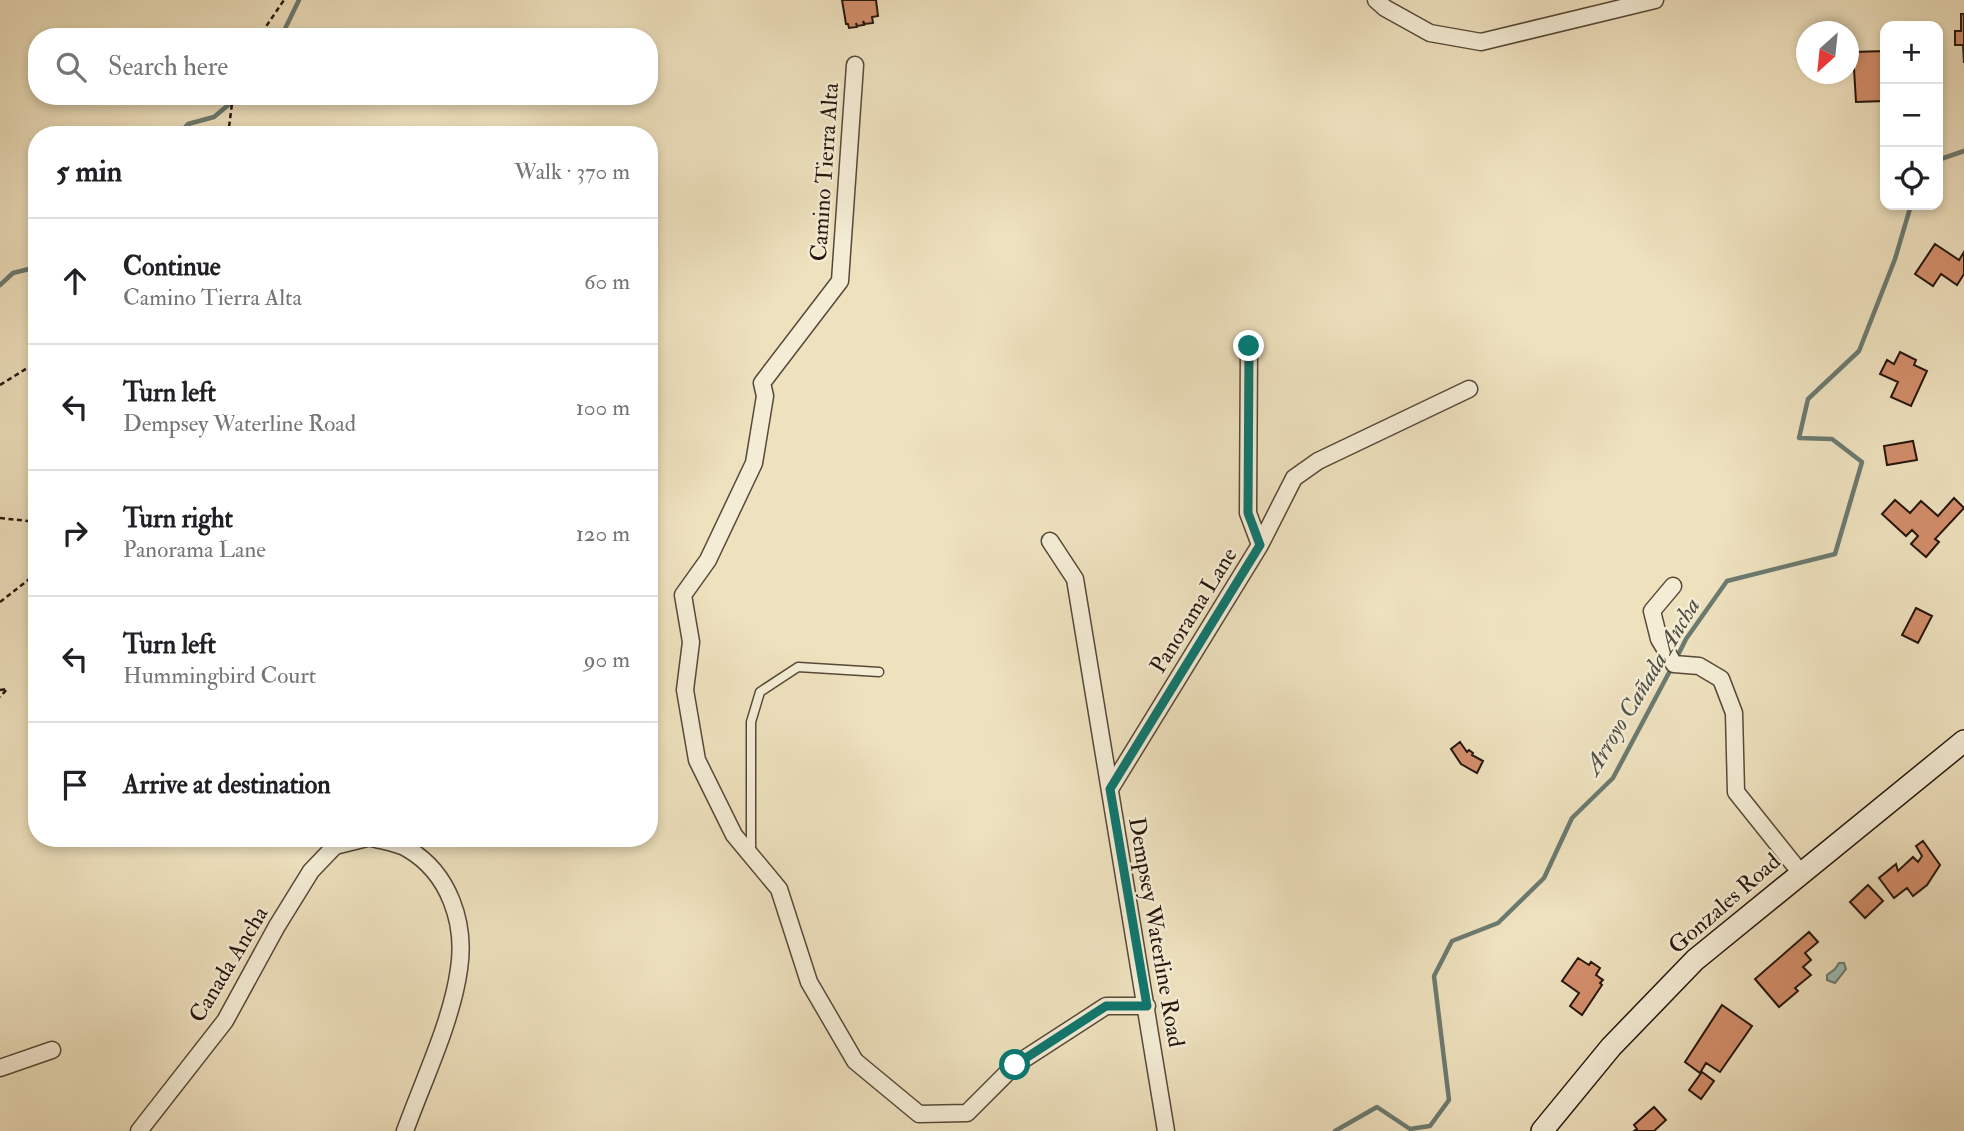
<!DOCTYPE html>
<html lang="en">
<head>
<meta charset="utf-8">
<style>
	:root { --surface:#fff; --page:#f2f2f2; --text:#202124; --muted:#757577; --line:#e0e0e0 }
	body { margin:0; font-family:"IM FELL Double Pica",serif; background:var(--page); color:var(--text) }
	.controls { position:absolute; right:21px; top:21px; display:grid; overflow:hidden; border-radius:14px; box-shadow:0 4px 10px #0003 }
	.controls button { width:63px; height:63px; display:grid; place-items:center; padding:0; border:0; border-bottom:2px solid var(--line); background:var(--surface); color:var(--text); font:35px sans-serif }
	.compass { position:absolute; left:1796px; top:21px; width:63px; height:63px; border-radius:50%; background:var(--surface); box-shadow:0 4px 10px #0003; rotate:207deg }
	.stop { position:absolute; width:21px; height:21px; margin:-16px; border:5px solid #0f766e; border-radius:50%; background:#fff }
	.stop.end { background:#0f766e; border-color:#fff; box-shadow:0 2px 7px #0008 }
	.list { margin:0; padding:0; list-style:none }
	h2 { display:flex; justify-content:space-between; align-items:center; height:91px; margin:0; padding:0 28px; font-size:30px }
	h2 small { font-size:23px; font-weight:400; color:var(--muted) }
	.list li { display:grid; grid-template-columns:46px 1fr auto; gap:21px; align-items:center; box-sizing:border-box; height:126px; padding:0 28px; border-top:2px solid var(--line) }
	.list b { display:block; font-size:26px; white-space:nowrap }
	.list p { margin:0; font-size:23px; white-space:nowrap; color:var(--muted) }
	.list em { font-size:23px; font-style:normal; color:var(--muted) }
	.icon { flex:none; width:38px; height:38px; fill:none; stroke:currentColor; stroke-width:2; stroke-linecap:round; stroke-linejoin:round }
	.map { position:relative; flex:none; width:1964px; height:1131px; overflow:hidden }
	.search { position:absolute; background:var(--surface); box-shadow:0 4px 10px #0003; left:28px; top:28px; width:630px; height:77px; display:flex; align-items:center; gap:18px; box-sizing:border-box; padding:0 24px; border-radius:28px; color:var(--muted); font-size:26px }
	.panel { position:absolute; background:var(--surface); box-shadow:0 4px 10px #0003; left:28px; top:126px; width:630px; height:721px; border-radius:28px }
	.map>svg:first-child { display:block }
	.water { fill:#99bdb3; stroke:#6b7a70; stroke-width:2 }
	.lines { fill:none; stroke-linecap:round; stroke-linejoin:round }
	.stream { stroke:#6b7a70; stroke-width:4.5 }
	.building { fill:#d38e6b; stroke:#25160c; stroke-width:2 }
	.lane-casing { stroke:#574938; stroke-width:11 }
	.street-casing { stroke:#574938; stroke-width:19 }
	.secondary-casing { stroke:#25160c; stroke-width:24 }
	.path { stroke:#25160c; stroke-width:2.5; stroke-dasharray:5 3.5; stroke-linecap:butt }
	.lane { stroke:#f4ecd5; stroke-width:8 }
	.street { stroke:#f4ecd5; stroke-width:16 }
	.secondary { stroke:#f4ecd5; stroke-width:21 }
	.route { stroke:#0f766e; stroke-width:9 }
	.labels { text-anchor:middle; stroke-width:5; stroke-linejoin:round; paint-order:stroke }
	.street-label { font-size:23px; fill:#25160c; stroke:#f4ecd5 }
	.water-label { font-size:24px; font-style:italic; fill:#4e5046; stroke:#f4ecd5 }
</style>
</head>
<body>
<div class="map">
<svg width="1964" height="1131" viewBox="0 0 1964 1131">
	<rect width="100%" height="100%" fill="#eee1be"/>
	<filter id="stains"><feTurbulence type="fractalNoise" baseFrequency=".00286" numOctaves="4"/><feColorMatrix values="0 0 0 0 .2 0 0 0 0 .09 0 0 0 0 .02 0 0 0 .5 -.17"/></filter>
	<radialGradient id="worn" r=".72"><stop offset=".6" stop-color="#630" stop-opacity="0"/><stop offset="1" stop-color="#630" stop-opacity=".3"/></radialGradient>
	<path class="water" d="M1839,963H1844L1846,969L1835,983L1827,980V975L1835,969Z"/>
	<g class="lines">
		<path class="stream" d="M281,37L299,0
			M178,135L188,124L214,117L239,96
			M1938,160L1964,151
			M0,285L13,273L37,267
			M1676,659L1686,639L1727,581L1835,554L1862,462L1832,439L1799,438L1808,399L1859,351L1895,259L1911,205
			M1335,1131L1377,1107L1410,1129L1430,1126L1449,1100L1434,976L1452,941L1498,923L1544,878L1572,818L1613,778L1672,667"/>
	</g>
	<path class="building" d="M842,0H876L878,16L872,17L873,23L865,24L863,21L864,25L857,26L856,23L857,27L849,28L848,24H846Z
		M1961,14H1964V63L1963,45H1955V31H1961Z
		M1885,51V101L1856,102L1853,52Z
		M1935,244L1959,260L1964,252V274L1957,285L1941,274L1933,286L1915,274Z
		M1900,352L1916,360L1914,365L1927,371L1911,406L1891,397L1898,382L1880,374L1887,360L1894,364Z
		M1913,441L1917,460L1887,465L1884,446Z
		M1954,498L1964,508L1935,539L1939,542L1926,557L1911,544L1918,536L1912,530L1906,536L1882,514L1895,500L1910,513L1921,501L1938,516Z
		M1916,608L1932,616L1918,643L1902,635Z
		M1460,742L1467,752L1469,750L1473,753L1472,755L1483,761L1477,773L1461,764L1451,749Z
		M1923,841L1940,865L1927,885L1913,896L1907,888L1894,898L1879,878L1896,864L1898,871L1913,857L1918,862L1922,856L1916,846Z
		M1868,885L1883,901L1865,918L1850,902Z
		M1809,932L1818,942L1805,953L1811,960L1803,967L1811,975L1795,988L1798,991L1779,1007L1755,979Z
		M1578,958L1589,965L1591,962L1600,968L1596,975L1603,980L1600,983L1602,985L1582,1015L1570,1006L1579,993L1562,981Z
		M1722,1005L1752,1026L1720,1072L1706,1063L1700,1073L1685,1062Z
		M1702,1072L1714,1081L1701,1099L1689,1090Z
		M1654,1107L1666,1120L1654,1131H1634L1637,1129L1634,1125Z"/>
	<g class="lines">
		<g class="lane-casing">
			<path id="lane" d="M751,852V722L760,692L798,667L879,672"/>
		</g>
		<g class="street-casing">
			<path id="street" d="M1376,0L1385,8L1430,33L1481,42L1655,0
				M855,65L840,281L762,383L765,396L754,463L708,560L683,595L691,642L685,690L697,760L734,835L779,889L809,982L855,1061L919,1114L967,1113L1015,1065L1106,1006H1147
				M1249,346L1248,513L1260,545
				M1050,541L1075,579L1166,1131
				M1673,586L1652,611L1659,639L1674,664L1699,666L1721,679L1734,713L1736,792L1800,872
				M1110,789L1260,545L1294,478L1318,461L1469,389
				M372,838C383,841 398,843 408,849C449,873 466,923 459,969C452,1021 423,1081 405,1131
				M0,1068L52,1050
				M139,1131L225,1021L277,926L311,871L335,846L367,838"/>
		</g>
		<g class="secondary-casing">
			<path id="secondary" d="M1542,1131L1611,1047L1695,960L1964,741"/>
		</g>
		<path class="path" d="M254,37L263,31L284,0
			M228,135L233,96
			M0,385L37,362
			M0,518L37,522
			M0,602L37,573
			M0,690L7,689L0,697"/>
		<use href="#lane" class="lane"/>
		<use href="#street" class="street"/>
		<use href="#secondary" class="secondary"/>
	</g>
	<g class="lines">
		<path class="route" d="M1015,1065L1106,1006H1147L1110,789L1260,545L1248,513L1249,346"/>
	</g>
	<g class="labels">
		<g class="street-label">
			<text transform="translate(824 172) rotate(-86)" y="8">Camino Tierra Alta</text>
			<text transform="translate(1193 610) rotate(-58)" y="8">Panorama Lane</text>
			<text transform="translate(1724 903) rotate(-41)" y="8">Gonzales Road</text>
			<text transform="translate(1157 932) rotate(80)" y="8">Dempsey Waterline Road</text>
			<text transform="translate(228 964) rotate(-59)" y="8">Canada Ancha</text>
		</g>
		<g class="water-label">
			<text transform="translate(1642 686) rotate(-59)" y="8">Arroyo Cañada Ancha</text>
		</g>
	</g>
	<rect width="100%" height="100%" filter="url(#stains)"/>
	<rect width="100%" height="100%" fill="url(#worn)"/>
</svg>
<div class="controls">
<button>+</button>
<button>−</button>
<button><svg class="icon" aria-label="locate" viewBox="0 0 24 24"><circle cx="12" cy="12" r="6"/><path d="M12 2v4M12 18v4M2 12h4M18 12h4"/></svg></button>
</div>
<svg class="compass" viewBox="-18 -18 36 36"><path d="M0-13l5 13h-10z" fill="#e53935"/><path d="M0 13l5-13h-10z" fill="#757577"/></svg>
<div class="stop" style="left:1015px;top:1065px"></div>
<div class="stop end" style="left:1249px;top:346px"></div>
<div class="search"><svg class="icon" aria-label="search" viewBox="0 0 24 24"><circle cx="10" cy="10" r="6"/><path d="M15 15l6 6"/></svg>Search here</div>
<section class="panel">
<h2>5 min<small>Walk · 370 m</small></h2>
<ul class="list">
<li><svg class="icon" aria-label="ahead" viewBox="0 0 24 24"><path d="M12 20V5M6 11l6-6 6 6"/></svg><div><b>Continue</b><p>Camino Tierra Alta</p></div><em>60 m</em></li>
<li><svg class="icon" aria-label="left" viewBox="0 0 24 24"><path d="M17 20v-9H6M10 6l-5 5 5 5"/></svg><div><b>Turn left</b><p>Dempsey Waterline Road</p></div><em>100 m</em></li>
<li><svg class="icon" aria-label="right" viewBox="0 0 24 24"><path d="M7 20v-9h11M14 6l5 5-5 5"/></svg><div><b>Turn right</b><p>Panorama Lane</p></div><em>120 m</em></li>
<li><svg class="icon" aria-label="left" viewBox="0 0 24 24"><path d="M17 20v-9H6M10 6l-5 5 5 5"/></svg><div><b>Turn left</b><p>Hummingbird Court</p></div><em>90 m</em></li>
<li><svg class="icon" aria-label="arrive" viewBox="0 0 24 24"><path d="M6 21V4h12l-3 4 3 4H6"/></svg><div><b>Arrive at destination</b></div></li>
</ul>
</section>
</div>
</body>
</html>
